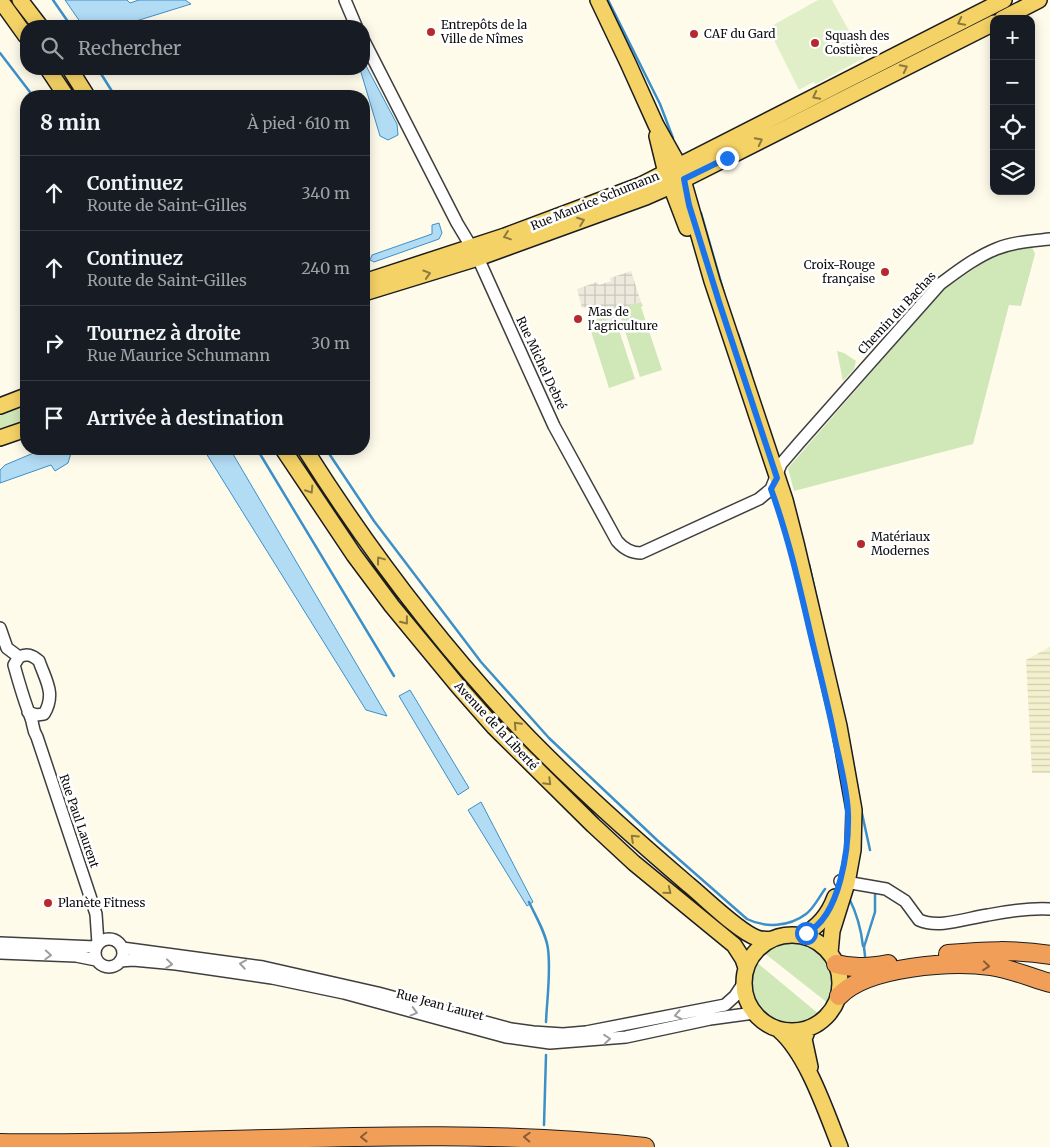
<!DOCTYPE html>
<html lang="fr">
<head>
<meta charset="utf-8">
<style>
	:root { --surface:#171b24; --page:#20242c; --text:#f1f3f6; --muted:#9ea1a6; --line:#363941 }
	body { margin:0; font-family:Merriweather,serif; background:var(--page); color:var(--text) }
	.controls { position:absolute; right:15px; top:15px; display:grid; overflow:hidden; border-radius:10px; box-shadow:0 2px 12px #0003 }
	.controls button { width:45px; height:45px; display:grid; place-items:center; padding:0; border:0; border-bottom:1px solid var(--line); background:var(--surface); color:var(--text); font:25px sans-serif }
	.stop { position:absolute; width:15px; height:15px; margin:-11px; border:4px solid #1a73e8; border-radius:50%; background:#fff }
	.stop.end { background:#1a73e8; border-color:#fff; box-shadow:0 1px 5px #0008 }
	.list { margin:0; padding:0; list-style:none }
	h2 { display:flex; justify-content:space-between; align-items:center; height:65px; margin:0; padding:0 20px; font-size:21px }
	h2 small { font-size:16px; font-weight:400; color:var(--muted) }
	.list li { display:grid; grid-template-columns:32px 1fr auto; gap:15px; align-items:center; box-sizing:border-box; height:75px; padding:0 20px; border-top:1px solid var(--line) }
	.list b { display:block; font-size:19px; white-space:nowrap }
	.list p { margin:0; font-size:16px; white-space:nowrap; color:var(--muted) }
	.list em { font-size:16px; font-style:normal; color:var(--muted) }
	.icon { flex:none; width:28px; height:28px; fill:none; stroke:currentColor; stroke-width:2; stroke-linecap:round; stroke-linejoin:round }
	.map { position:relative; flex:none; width:1050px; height:1147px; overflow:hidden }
	.search { position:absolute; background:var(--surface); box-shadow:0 2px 12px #0003; left:20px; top:20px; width:350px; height:55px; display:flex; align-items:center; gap:12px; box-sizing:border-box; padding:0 18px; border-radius:20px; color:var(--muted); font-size:19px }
	.panel { position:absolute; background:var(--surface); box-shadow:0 2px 12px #0003; left:20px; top:90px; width:350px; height:365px; border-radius:20px }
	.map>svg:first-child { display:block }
	.farmland { fill:url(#farmland-rules) }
	.grass { fill:#d0e7b7 }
	.pitch { fill:#e1efc8 }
	.plaza { fill:url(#plaza-grid) }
	.water { fill:#b2dbf4; stroke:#3b90c9 }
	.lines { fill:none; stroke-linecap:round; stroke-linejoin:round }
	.stream { stroke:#3b90c9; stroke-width:2.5 }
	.minor-casing { stroke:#3f3f3f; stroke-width:14 }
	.major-casing { stroke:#1d1d1d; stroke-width:18 }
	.highway-casing { stroke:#1d1d1d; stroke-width:20 }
	.minor { stroke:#fff; stroke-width:11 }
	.major { stroke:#f4d266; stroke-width:15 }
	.highway { stroke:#f09e58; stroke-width:18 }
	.oneway { stroke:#8c793e }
	.oneway2 { stroke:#9e9e9e }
	.oneway3 { stroke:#895c36 }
	.route { stroke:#1a73e8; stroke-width:6 }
	.poi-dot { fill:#b7292f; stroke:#fff; stroke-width:2 }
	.labels { text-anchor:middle; stroke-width:5; stroke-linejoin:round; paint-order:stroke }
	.poi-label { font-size:12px; fill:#0c0c0c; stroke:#fff; text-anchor:start }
	.street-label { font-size:12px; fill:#0c0c0c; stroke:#fff }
</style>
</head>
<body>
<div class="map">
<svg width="1050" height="1147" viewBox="0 0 1050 1147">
	<defs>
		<pattern id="farmland-rules" width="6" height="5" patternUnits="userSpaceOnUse" patternTransform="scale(1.25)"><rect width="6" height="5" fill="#f3f0cd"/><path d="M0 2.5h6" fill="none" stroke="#cfcdaf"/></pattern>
		<pattern id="plaza-grid" width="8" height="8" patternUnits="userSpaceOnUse" patternTransform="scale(1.25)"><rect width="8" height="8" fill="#ede9dc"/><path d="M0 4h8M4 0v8" fill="none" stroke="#cac7bc"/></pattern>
	</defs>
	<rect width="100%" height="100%" fill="#fefbeb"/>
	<path class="farmland" d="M1050,647V773H1032L1026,660Z"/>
	<path class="grass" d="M1020,247H1032L1035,254L1021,306L1009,305L973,444L794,491L788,468L943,290L981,264L1000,253Z
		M641,302L643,306L641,307L662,370L640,377L621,319L626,314L627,306Z
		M603,314L606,319L616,321L635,379L609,388L589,325L594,321V317Z
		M837,351L844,353L856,361L854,369L843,381Z
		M26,401V422L0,432V410Z
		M792,941C827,947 841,970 829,1004L763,952L777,943Z
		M755,961L820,1015C778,1042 736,1008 755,961Z"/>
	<path class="pitch" d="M818,0H832L864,58L816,84L813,82L799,90L768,28Z"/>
	<path class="plaza" d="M631,271L641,302L627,306L626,314L616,321L606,319L602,314L595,317L594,322H591L586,307L582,308L577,289L597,282L599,285L611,281L610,278Z"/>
	<path class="water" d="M65,0H127L130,3L139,0H185L191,4L120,26H83Z
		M364,62L397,124L398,135L388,140L380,136L360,69H364Z
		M439,223L442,233L439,239L374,262L370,260L372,255L432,234V225Z
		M43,449H75L71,453L68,463L55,471L51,465L0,483V470L5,465Z
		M193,449H230L387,716L366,710L204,450Z
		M410,690L469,788L458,795L399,696Z
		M481,802L533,902L527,906L468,810Z"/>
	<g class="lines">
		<path class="stream" d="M53,0L71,26
			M608,0L660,104L673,138
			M0,53L33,96
			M98,69L115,96
			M701,213L724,293
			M738,334L751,373
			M257,449L394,676
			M326,449L374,521L481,662L549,738L658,841L747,919C765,928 789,927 806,914C814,908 819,897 825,889
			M809,564L818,605
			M848,735L860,803
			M861,809L870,850
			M849,898C857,914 861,928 863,946
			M529,902C536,917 546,933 548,949C551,973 547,998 546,1022
			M865,956L864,947L875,912V893
			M544,1125L546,1055"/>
		<g class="minor-casing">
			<path id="minor" d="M345,0L356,26
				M364,41L457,223L478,258L554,426L617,541C623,548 631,553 641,553L759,499L771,489L781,464L799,443L940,284C958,271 976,257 996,249C1013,242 1032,241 1050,239
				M0,628L7,648L19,657
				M28,712L36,715L44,714C56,694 46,681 39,661C32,655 27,653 19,657L14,665C19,683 24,701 31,718C34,726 32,729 37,737L96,914L98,944
				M840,881L886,889L905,901L919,920C939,929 967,918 988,915C1008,911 1030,908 1050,909
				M95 953a14 14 0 1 1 28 0a14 14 0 1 1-28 0Z
				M0,943L96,947
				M122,948L263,967L378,993L511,1029L533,1032L563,1034L586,1032L725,1005L735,996L743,984
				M0,953L76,956L96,960
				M120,961L133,960L176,964L272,978L344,993L506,1037L550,1043L626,1037L710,1019L754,1013"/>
		</g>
		<g class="major-casing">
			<path id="major" d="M0,0L26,36
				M20,0L40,26
				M598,0L628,63L656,125L679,166L712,281L785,500L796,543L839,726L854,810L853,850L847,883L832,931L830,953
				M1002,19L1039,0
				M48,69L66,96
				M70,69L87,96
				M657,136L666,173L687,228
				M364,282L505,236L641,185L1004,0
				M364,293L478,258L646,197L671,186L994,23
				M0,406L26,396
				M0,438L26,429
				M283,449L354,555L392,606L458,686L494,727L593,825L634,863L734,945L743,959L746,968
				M305,449C370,552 445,651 530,739C580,790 634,838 689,885C705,898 739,932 757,938C763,940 767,940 772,939
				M744 983a48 48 0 1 1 96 0a48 48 0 1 1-96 0Z
				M801,936C817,928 829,914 835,897
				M808,1029L804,1039L810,1067
				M779,1030C807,1054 826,1112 840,1147"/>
		</g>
		<g class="highway-casing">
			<path id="highway" d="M948,954C982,951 1016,949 1050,955
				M836,964C854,969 871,967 888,964
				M839,996C868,966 951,961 991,966C1011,969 1030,977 1050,983
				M0,1143C215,1147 431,1123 645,1147"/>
		</g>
		<use href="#minor" class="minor"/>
		<use href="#major" class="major"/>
		<use href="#highway" class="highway"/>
	</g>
	<defs><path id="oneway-chevron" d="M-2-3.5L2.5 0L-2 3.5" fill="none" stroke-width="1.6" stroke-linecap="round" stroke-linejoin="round" transform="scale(1.25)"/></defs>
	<g class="oneway">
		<use href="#oneway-chevron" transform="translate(961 22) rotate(153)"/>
		<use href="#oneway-chevron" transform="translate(904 68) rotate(-27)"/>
		<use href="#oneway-chevron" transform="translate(816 96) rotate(153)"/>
		<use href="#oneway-chevron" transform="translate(759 141) rotate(-27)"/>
		<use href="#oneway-chevron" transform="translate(581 221) rotate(-20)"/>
		<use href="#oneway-chevron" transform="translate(507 236) rotate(161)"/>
		<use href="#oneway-chevron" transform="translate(427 274) rotate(-17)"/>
		<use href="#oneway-chevron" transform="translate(310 490) rotate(57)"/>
		<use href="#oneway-chevron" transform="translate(380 560) rotate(-127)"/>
		<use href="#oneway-chevron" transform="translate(405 621) rotate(52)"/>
		<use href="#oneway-chevron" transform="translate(517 725) rotate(-133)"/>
		<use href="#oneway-chevron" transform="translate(548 782) rotate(45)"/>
		<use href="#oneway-chevron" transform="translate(634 838) rotate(-137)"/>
		<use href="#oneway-chevron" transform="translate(668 891) rotate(39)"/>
	</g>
	<g class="oneway2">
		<use href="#oneway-chevron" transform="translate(48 955) rotate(3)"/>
		<use href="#oneway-chevron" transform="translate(169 964) rotate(6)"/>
		<use href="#oneway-chevron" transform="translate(243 964) rotate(-171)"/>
		<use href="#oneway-chevron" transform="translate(414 1012) rotate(15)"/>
		<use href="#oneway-chevron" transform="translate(678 1015) rotate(169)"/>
		<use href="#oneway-chevron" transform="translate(607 1039) rotate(-5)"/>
	</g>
	<g class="oneway3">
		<use href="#oneway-chevron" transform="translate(986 966) rotate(6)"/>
		<use href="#oneway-chevron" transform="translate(364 1137) rotate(179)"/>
		<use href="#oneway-chevron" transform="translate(527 1137) rotate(-177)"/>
	</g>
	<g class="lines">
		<path class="route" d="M727,158L684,179L689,205L720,305L777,478L771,489C788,536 799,584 810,632C818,666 827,700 834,735C839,760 847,787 848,813C849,846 841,917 806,933"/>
	</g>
	<g class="poi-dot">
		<circle cx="431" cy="32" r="5"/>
		<circle cx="694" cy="34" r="5"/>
		<circle cx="815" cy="43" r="5"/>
		<circle cx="885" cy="272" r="5"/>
		<circle cx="578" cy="319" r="5"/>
		<circle cx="861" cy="544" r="5"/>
		<circle cx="48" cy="903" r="5"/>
	</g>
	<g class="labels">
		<g class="poi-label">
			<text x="441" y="29">Entrepôts de la<tspan x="441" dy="14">Ville de Nîmes</tspan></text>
			<text x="704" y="38">CAF du Gard</text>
			<text x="825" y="40">Squash des<tspan x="825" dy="14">Costières</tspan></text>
			<text x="875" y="269" text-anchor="end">Croix-Rouge<tspan x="875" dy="14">française</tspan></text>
			<text x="588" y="316">Mas de<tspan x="588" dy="14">l'agriculture</tspan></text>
			<text x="871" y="541">Matériaux<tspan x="871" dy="14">Modernes</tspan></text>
			<text x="58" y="907">Planète Fitness</text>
		</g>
		<g class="street-label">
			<text transform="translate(595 201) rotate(-22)" y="4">Rue Maurice Schumann</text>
			<text transform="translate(897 313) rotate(-47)" y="4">Chemin du Bachas</text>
			<text transform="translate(541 363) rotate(65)" y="4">Rue Michel Debré</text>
			<text transform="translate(496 726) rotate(47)" y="4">Avenue de la Liberté</text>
			<text transform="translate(79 821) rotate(71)" y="4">Rue Paul Laurent</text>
			<text transform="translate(440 1005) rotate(15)" y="4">Rue Jean Lauret</text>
		</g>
	</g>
</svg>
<div class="controls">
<button>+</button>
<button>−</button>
<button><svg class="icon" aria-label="locate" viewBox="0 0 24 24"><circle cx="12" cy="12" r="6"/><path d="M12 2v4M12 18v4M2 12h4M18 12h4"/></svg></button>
<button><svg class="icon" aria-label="layers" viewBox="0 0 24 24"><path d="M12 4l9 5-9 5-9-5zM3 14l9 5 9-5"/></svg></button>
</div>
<div class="stop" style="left:806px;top:933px"></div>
<div class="stop end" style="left:727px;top:158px"></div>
<div class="search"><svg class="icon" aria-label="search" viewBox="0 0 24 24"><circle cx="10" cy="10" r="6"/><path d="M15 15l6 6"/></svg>Rechercher</div>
<section class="panel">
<h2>8 min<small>À pied · 610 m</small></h2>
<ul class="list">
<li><svg class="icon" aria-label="ahead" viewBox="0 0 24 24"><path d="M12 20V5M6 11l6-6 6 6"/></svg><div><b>Continuez</b><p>Route de Saint-Gilles</p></div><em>340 m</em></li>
<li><svg class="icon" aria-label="ahead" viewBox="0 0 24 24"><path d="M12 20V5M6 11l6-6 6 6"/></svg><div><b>Continuez</b><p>Route de Saint-Gilles</p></div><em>240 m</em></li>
<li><svg class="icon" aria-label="right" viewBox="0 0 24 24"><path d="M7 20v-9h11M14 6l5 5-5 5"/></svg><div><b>Tournez à droite</b><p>Rue Maurice Schumann</p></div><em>30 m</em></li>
<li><svg class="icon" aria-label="arrive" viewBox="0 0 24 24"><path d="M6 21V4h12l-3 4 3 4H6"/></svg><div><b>Arrivée à destination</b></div></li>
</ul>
</section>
</div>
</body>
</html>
